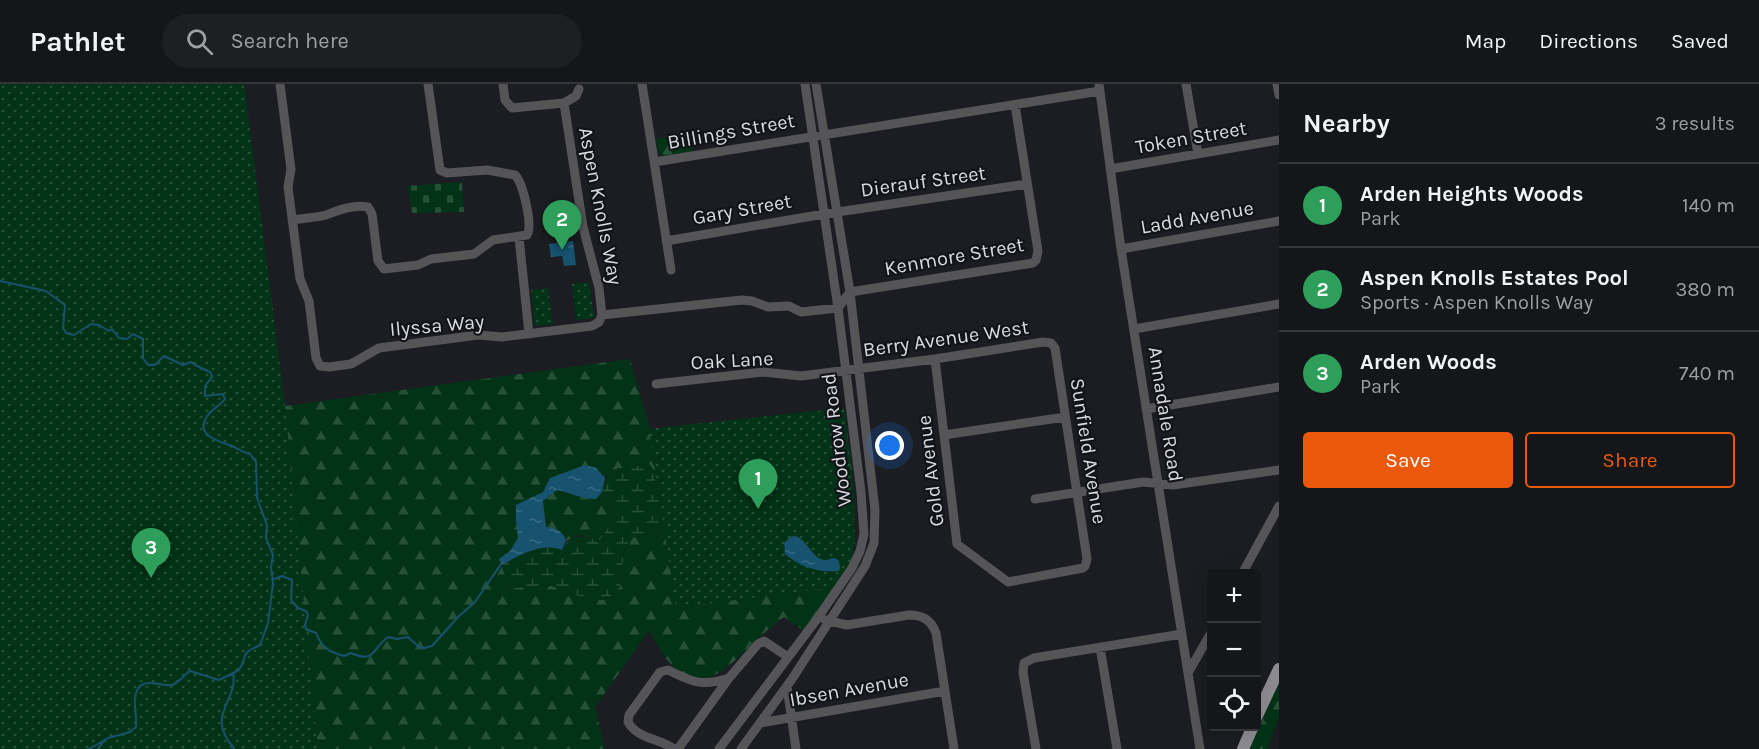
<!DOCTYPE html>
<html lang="en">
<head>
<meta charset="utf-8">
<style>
	:root { --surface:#14161a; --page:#1d1f23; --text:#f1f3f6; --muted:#9d9fa2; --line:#333539; --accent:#ea580c }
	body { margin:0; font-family:Karla,sans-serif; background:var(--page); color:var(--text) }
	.controls { position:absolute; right:18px; bottom:18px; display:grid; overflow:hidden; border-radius:6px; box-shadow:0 6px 24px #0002 }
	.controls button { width:54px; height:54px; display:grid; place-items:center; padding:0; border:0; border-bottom:2px solid var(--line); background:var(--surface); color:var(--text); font:30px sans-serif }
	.you { position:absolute; left:890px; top:362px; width:21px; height:21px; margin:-15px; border:4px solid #fff; border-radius:50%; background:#1a73e8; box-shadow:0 0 0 9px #1a73e833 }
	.badge { display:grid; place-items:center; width:39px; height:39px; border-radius:50%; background:var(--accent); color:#fff; font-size:20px; font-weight:700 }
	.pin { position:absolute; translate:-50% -50px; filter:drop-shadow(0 2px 3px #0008) }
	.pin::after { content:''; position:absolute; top:32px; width:21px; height:18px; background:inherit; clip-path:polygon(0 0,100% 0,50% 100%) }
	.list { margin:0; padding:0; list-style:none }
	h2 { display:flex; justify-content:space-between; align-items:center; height:78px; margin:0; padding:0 24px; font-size:26px }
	h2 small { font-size:20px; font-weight:400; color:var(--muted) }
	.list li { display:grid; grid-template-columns:39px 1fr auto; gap:18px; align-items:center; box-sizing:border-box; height:84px; padding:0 24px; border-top:2px solid var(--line) }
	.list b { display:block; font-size:22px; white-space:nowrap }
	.list p { margin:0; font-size:20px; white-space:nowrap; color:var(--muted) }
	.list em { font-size:20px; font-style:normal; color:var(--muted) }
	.actions { display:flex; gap:12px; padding:18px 24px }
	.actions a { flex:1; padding:14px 0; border:2px solid var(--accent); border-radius:6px; text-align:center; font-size:21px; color:var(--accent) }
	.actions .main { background:var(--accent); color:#fff }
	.icon { flex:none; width:33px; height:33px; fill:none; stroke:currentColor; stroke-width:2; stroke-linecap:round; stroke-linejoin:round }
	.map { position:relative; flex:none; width:1279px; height:665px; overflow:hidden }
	header { display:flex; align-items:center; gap:36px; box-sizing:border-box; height:84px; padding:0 30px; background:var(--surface); border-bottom:2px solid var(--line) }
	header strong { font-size:28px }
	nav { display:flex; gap:33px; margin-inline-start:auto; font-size:21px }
	.search { width:420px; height:54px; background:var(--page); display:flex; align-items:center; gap:15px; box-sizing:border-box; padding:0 21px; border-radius:33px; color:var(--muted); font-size:22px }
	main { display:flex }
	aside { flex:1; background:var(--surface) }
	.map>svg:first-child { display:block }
	.forest { fill:url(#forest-firs) }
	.wetland { fill:url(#wetland-marsh) }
	.cemetery { fill:url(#cemetery-stones) }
	.park { fill:url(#park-dots) }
	.water { fill:url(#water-ripples) }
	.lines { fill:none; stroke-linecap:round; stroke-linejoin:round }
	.stream { stroke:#17526f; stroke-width:2 }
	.minor { stroke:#555558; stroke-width:9 }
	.major { stroke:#8e8d93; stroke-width:12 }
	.labels { text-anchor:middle; stroke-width:4.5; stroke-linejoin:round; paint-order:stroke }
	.street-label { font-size:20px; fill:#d9dbde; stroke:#121419 }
</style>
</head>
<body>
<header>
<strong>Pathlet</strong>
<div class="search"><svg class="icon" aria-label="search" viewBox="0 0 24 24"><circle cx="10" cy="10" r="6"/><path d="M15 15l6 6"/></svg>Search here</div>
<nav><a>Map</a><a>Directions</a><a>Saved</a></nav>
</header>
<main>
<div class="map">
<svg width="1279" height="665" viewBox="0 0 1279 665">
	<defs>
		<pattern id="forest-firs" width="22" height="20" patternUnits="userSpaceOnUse" patternTransform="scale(1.5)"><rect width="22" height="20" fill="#023316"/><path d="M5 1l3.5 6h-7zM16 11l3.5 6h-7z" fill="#265037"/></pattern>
		<pattern id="wetland-marsh" width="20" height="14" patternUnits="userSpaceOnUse" patternTransform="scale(1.5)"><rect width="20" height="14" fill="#023316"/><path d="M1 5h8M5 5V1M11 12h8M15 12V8" fill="none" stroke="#265037"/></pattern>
		<pattern id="cemetery-stones" width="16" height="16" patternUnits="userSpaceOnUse" patternTransform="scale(1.5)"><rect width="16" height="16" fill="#023316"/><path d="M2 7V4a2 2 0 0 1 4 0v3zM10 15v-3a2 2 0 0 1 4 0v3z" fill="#265037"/></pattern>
		<pattern id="park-dots" width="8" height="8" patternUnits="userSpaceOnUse" patternTransform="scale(1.5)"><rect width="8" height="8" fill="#023316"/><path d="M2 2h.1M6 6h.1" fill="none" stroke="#265037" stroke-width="1.8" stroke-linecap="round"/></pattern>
		<pattern id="water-ripples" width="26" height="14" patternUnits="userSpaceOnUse" patternTransform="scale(1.5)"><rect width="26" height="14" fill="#17526f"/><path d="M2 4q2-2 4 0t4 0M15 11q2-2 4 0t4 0" fill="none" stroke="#386a83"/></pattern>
	</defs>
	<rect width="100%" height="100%" fill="#1b1d22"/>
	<path class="forest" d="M0,0H244L285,322L630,275L650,345L844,324C849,367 859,413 852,456L665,414L655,403V388L649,380C645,382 638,384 634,385C617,385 619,380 605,394L596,384L543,408L516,436L519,454L510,467L499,475L510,504L552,502L589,516L620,503L624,468L631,454L671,446L834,503L804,547L784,533C775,540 765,548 756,556C731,580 702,617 669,578C661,569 656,557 649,547L595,623L605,665H0Z
		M690,50L693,68L665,72L659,70L656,55Z
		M557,406C570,409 582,415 595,415L602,408L615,422L616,431L600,456L579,451L566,457L564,450L546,443L543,417Z
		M1279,600V634L1267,665H1249Z"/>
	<path class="wetland" d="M649,380L655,388V403L665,414L671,446L631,454L624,468L620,503L606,516H589L552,502L510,504L505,493L502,481C520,471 541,458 562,466C572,447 583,453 600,456L616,431L615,422L602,408C610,375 623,387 649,380Z"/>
	<path class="cemetery" d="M462,98L464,128L412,129L408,102Z"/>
	<path class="park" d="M0,0H244L285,322L318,665H0Z
		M589,198L594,234L576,236L572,200Z
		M548,204L553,240L535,242L531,206Z
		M844,324L854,413L855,458L851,478L834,503L676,524L649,345Z"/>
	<path class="water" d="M573,157L576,181L564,182L562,172L551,173L549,160Z
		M585,381L596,384L605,394L602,408L596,415C582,415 571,409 557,406L543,417L546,443C557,444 563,447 566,457L562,466C541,458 520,471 502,481L499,475L510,467L518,454L516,436V421L543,408L550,394Z
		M795,452C807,455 813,476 825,476C829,476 831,474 835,474L839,477L840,484L839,487C819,489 800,483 785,470L784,459L790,453Z"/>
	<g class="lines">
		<path class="stream" d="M0,197L46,207L65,221L63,244L66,249L74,251L91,240L99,241L109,247L112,245L119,254L127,255L133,250L143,255V274L148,281H155L164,272L183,281L191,278C198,284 204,284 211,289L212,293L205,302V312L223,310L225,315C219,323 209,326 205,336C197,352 221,358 232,362C239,365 243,369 250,370L256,378L257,414L267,441L266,454L273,471L271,483L273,499L268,539L260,561C237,572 250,569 239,586L219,596L190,587C184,591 179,599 172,601C163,604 137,588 135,615C134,624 137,633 136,643L130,648L108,654L89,665
			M272,496L282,492L292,496L291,516L298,524L306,527L308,531L305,541L306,545L316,549C322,564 329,568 344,572L351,569C376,580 372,564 388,553L397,555L408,553L419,563L424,564L432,562L458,533L475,518L501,480
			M233,589C239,617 204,631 234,664
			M98,665L103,658"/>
		<path class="minor" d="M280,0L291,85L288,103L300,195L309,217L316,274L320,282L329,283L351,280L379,264L478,251L502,253L592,242L599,238L602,231
			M503,0L505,16L512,24L564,19L576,12L579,5
			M642,0L671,186
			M1099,0L1121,165L1200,665
			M1186,0L1198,70
			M1277,0L1279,11
			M564,19L583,143L599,204L602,231
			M654,78L1100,7
			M1110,85L1279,56
			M292,136C303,134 315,134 326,131C339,126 354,120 368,123L372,130L378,177L384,185L418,181L431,175L474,170L493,156L527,151C533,141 523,99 515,91L487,86L447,89L440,86L428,0
			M519,153L529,250
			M666,157L824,130L1027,100
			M1121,165L1279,137
			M602,231L742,216L752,217L768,223L789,222L801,228L838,224L850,208L1033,179L1036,176L1038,167L1015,21
			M1134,245L1279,220
			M656,300L763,288L801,292L935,275L1043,258L1051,259L1055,264L1087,475L1085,482L1083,484L1008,498L957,460L935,275
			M1146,325L1279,303
			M944,351L1065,333
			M1035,415L1143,398L1173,401L1279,386
			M1242,490L1279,422
			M825,536L847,541L909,531C923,531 931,536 936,549L954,665
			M1100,563L1117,665
			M1188,589L1212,547
			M787,603L796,665
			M760,639L945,607
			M674,665C660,654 637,655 628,638L629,631L660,588L668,586C692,598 702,603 729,594L758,560L764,557L788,573
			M678,665L729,594
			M719,665L817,535L852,484L860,467L864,450L861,408L838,224L805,0
			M741,665L792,595L865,482L874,459L875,426L850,208L816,0
			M1036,665L1023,588L1024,579L1034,574L1182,550"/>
		<path class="major" d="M1256,634L1279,585
			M1243,665L1253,642"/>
	</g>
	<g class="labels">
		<g class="street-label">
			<text transform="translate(731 47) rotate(-10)" y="7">Billings Street</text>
			<text transform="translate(1191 53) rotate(-10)" y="7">Token Street</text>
			<text transform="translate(923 97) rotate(-8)" y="7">Dierauf Street</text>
			<text transform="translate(601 122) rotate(79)" y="7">Aspen Knolls Way</text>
			<text transform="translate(742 125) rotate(-10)" y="7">Gary Street</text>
			<text transform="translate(1197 133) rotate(-10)" y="7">Ladd Avenue</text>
			<text transform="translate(954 172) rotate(-10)" y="7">Kenmore Street</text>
			<text transform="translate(437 241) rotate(-5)" y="7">Ilyssa Way</text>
			<text transform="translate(946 254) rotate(-8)" y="7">Berry Avenue West</text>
			<text transform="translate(732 276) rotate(-3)" y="7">Oak Lane</text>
			<text transform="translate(1166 330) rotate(81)" y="7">Annadale Road</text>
			<text transform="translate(836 356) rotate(-97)" y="7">Woodrow Road</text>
			<text transform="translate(1089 367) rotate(81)" y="7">Sunfield Avenue</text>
			<text transform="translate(930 387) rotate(-97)" y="7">Gold Avenue</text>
			<text transform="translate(849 605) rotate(-10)" y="7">Ibsen Avenue</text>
		</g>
	</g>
</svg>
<div class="controls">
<button>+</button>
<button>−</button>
<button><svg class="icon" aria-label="locate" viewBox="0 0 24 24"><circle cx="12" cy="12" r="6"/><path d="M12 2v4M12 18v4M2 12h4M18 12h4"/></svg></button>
</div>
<div class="you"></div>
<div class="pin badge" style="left:758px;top:425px;background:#2e9e5b">1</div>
<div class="pin badge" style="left:562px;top:166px;background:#2e9e5b">2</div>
<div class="pin badge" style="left:151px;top:494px;background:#2e9e5b">3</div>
</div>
<aside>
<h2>Nearby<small>3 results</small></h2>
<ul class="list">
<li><span class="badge" style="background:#2e9e5b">1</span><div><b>Arden Heights Woods</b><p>Park</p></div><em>140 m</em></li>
<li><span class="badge" style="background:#2e9e5b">2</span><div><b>Aspen Knolls Estates Pool</b><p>Sports · Aspen Knolls Way</p></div><em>380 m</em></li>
<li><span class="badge" style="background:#2e9e5b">3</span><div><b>Arden Woods</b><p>Park</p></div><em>740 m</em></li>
</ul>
<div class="actions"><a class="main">Save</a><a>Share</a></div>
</aside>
</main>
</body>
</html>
